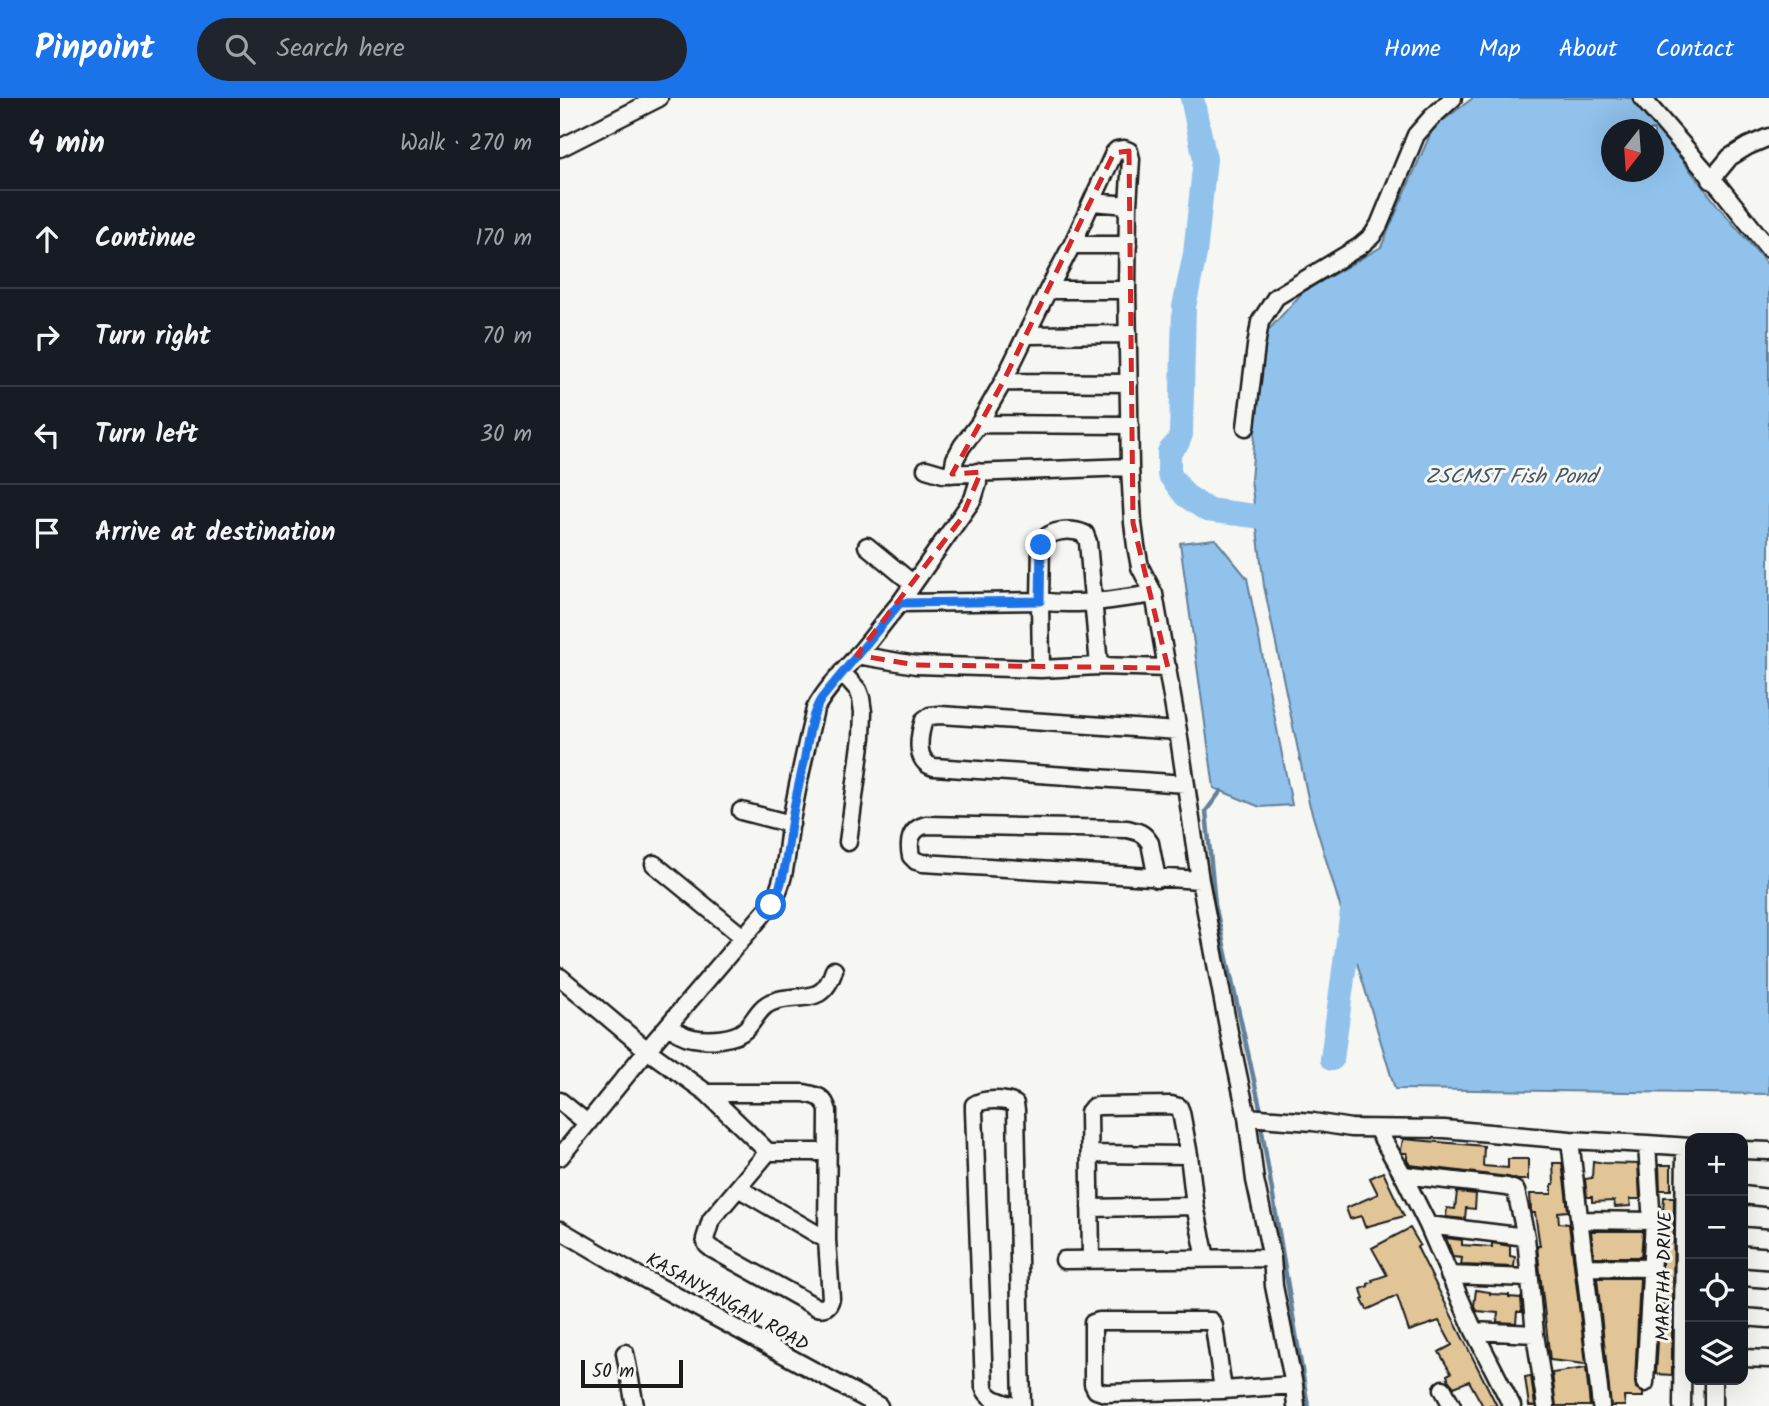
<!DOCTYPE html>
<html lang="en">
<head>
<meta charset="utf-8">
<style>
	:root { --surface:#171b24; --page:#20242c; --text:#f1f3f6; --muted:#9ea1a6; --line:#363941; --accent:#1a73e8 }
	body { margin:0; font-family:Kalam,sans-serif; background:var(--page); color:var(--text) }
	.controls { position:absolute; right:21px; bottom:21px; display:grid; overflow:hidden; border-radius:14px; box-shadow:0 7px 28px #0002 }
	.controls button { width:63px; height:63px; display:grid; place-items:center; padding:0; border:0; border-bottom:2px solid var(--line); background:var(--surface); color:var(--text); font:35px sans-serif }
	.compass { position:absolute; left:1041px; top:21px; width:63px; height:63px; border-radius:50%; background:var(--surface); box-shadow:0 7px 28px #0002; rotate:197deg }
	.scale { position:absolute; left:21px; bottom:18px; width:102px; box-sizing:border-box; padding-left:7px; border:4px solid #1c1c1c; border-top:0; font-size:19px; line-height:24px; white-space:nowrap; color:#1c1c1c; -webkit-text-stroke:5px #f6f6f2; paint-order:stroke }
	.stop { position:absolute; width:21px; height:21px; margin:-16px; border:5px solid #1a73e8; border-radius:50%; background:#fff }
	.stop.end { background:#1a73e8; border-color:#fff; box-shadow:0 2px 7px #0008 }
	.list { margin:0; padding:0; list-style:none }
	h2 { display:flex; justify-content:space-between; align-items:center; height:91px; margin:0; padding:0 28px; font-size:30px }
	h2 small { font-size:23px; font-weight:400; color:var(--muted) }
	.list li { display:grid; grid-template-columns:46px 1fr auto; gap:21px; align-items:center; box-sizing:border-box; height:98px; padding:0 28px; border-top:2px solid var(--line) }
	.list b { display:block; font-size:26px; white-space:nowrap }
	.list em { font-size:23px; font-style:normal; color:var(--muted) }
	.icon { flex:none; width:38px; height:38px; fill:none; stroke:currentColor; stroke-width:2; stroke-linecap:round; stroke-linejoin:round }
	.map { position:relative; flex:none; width:1209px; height:1308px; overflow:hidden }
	header { display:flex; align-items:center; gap:42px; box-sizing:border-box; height:98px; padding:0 35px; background:var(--accent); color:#fff }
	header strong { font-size:33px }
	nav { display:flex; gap:38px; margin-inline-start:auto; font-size:24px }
	.search { width:490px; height:63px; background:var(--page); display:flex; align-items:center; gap:18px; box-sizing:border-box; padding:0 24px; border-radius:38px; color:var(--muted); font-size:26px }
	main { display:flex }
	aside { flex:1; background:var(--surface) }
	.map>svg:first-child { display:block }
	.water { fill:#90c2ec; stroke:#628099; stroke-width:2; fill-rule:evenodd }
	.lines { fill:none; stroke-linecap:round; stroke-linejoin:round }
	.stream { stroke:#628099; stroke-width:4.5 }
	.river { stroke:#90c2ec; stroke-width:24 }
	.building { fill:#e2c596; stroke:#1c1c1c; stroke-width:2 }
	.minor-casing { stroke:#1c1c1c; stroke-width:21 }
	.minor { stroke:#f6f6f2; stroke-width:16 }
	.route { stroke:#1a73e8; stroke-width:9 }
	.marked { fill:none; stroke:#d62828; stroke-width:5; stroke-dasharray:14 9; stroke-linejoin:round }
	.labels { text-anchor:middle; stroke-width:6; stroke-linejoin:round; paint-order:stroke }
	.street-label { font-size:19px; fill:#1c1c1c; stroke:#f6f6f2 }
	.water-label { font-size:21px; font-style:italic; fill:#455665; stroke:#f6f6f2 }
</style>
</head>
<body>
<header>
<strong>Pinpoint</strong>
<div class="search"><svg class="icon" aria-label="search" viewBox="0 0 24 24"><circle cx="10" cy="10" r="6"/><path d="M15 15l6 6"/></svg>Search here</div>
<nav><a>Home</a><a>Map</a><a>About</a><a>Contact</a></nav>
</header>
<main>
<aside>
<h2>4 min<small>Walk · 270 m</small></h2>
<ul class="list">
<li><svg class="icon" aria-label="ahead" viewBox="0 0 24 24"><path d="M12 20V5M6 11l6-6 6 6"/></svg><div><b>Continue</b></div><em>170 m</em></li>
<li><svg class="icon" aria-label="right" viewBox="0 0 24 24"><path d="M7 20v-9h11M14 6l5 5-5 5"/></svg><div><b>Turn right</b></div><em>70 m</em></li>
<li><svg class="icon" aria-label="left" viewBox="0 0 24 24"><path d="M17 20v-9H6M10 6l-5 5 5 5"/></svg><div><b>Turn left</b></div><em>30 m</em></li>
<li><svg class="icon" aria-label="arrive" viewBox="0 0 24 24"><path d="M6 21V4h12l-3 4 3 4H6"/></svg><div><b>Arrive at destination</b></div></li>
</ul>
</aside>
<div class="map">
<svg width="1209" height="1308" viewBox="0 0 1209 1308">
	<rect width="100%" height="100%" fill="#f6f6f2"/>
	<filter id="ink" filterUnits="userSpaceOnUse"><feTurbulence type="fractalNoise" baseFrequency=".0143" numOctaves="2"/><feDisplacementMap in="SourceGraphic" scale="14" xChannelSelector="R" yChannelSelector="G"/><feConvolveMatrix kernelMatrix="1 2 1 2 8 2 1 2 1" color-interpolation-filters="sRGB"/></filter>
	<g filter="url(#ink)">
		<path class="water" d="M913,0H1073L1159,109L1209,168V996L835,991L749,705L704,488L691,382L703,238L743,194L821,149L873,30ZM1052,32H1094V74H1052Z
			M655,441L687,480L732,707L700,709L654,690L620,445Z"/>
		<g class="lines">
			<path class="stream" d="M661,693L646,713L655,807L700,1009
				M701,1027L748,1308"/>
			<path class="river" d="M632,0L645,61L635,156L624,209L621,336L618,344L609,354V376L625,397L647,412L727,422
				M772,961L793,806"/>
		</g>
		<path class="building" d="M843,1041L924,1048L923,1068L948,1070V1061H968V1082H958L948,1079L850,1067L847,1062V1055H842L841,1052Z
			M1033,1063L1044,1065L1078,1066L1080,1101H1070L1071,1108L1055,1109L1054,1103L1032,1104V1099H1027L1025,1081L1032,1080Z
			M993,1065H1002L1008,1113L998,1114L999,1125L1009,1126L1026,1266L990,1262L977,1148H980L975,1115H972L971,1112L970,1096H992V1086H994Z
			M1099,1067H1111V1092H1100Z
			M823,1074L844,1118L805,1129L801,1118L790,1121L786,1110L818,1096L810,1080Z
			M897,1094L916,1096L915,1111L906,1110L905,1121L886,1119L887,1110L895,1111Z
			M1104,1099H1114L1113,1206H1100L1104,1124L1103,1115Z
			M850,1130L860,1147L857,1149L937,1308H923L909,1283L894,1289L889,1283L887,1277L891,1275L879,1254L892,1247L879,1223L849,1233L837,1198L807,1212L802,1202L804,1201L801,1191L808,1188V1186L813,1184L812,1182L827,1177L812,1150Z
			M1031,1133H1083L1081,1159H1034Z
			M886,1140L902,1142V1147L932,1149V1145L950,1148V1158L955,1159L954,1169L901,1167L902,1160L893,1159Z
			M1037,1180H1080L1075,1284L1076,1290L1083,1295V1299H1064L1065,1308H1051Z
			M916,1192L930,1194V1196L949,1197V1199L961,1200L962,1214H957L956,1225L937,1224L938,1215L917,1213L914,1208Z
			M1099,1227L1112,1228V1277L1096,1276Z
			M1026,1270L1030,1308H996L992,1275Z
			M971,1278L975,1308H969L965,1279Z"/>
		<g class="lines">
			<g class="minor-casing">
				<path id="minor" d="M1082,0L1162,92L1209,151
					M0,50L99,0
					M1151,82L1170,59L1188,48L1209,39
					M532,104L568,107
					M512,147H568
					M488,192H567
					M467,237L568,236
					M443,284L569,285
					M419,326L570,327
					M686,329L696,248L700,224L716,199L799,149L812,138L819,127L856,37L871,20L893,0
					M366,371L383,376L570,369
					M392,376L395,361L402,348L419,326L443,284L488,192L512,147L554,55L557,52L564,51L569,53L571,61L568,107L567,192L570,369L573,425L576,448L580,469L594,496L618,633L640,782L669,934L687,1019L695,1082L712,1160L714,1188L734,1287L736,1308
					M307,448L352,485
					M340,505L413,401L418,385L417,374
					M297,557L356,567L481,571L539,568L608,570
					M481,571L480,503L481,447C487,431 511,430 525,436L528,444L539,568
					M282,574L298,592L301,600L303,614L302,639L288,744
					M618,633L380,617L370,618L364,622C359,637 354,664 374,669L626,686
					M181,713L231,726
					M94,766L183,839
					M597,781L590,745C583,734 579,734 567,731L366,727C350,731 348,744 351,758L356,763L363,765L640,782
					M0,879L87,952L147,995L208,1054H268
					M109,928C117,934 124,939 133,940C148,943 175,942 186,931C195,922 199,909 212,904C239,893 262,911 274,872
					M147,995H244C257,998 264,998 268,1013L267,1142L271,1200C269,1209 265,1211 256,1209L152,1151L147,1147L145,1141L151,1122L208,1054
					M0,1003L27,1025
					M687,1019L753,1024L791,1030L884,1031L1010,1042L1087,1046L1130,1049
					M817,1031L843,1077L868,1127L914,1233L952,1308
					M1010,1042L1041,1308
					M1183,1052L1209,1053
					M530,1056L629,1057
					M0,1059L87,952L211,807C227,782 226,752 231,723C238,686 246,648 255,611C266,591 282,575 297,558C312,541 325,522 340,505L480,503C518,509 556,501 594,496
					M843,1077L947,1089L953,1091L956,1093L966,1139L975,1236L986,1308
					M178,1090L267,1142
					M1183,1097L1209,1100
					M530,1110L635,1108
					M1020,1122L1094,1123
					M868,1127L966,1139
					M0,1132L70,1173L319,1308
					M1183,1138L1209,1140
					M504,1162L712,1160
					M531,1162L529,1014L533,1009L539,1008L611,1007L619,1009L621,1014L629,1057L635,1108L646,1160
					M1025,1169L1092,1170
					M889,1177L969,1180
					M1183,1179L1209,1181
					M1183,1219L1209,1221
					M914,1233L975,1236
					M65,1255L75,1308
					M1183,1260L1209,1261
					M1153,1282V1308
					M1085,1285L1094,1123L1091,1111L1087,1046
					M883,1291L892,1308
					M663,1292L654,1228L651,1223H539L533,1225V1286L536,1292L545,1295L663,1292L734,1287
					M454,1308C442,1304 428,1302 424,1289L414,1013V1007C424,1000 445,1001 455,1006L456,1012L462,1308
					M1122,1308L1125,1049"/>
			</g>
			<use href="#minor" class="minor"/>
		</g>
	</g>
	<g class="lines" filter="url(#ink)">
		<path class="route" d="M211,807C225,785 226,760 230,734C233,710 239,687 244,664C248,643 250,619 261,601L340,505L480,503L481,447"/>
	</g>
	<path class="marked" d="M569,53L573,425L608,570L356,567L297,557L401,421L421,374L392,376L443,284L554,55Z"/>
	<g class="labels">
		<g class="street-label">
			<text transform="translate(1103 1178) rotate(-89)" y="7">MARTHA DRIVE</text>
			<text transform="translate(168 1203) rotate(29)" y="7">KASANYANGAN ROAD</text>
		</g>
		<g class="water-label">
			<text x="951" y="385">ZSCMST Fish Pond</text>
		</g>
	</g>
</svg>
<div class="controls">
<button>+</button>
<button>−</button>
<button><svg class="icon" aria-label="locate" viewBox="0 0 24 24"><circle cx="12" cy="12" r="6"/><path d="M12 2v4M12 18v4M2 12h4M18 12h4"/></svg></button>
<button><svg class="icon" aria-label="layers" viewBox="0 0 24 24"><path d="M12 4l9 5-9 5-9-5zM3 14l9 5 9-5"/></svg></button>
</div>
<svg class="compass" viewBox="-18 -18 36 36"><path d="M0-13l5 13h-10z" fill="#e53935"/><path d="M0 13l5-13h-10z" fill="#9ea1a6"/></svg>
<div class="scale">50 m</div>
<div class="stop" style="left:211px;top:807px"></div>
<div class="stop end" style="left:481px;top:447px"></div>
</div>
</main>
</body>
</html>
